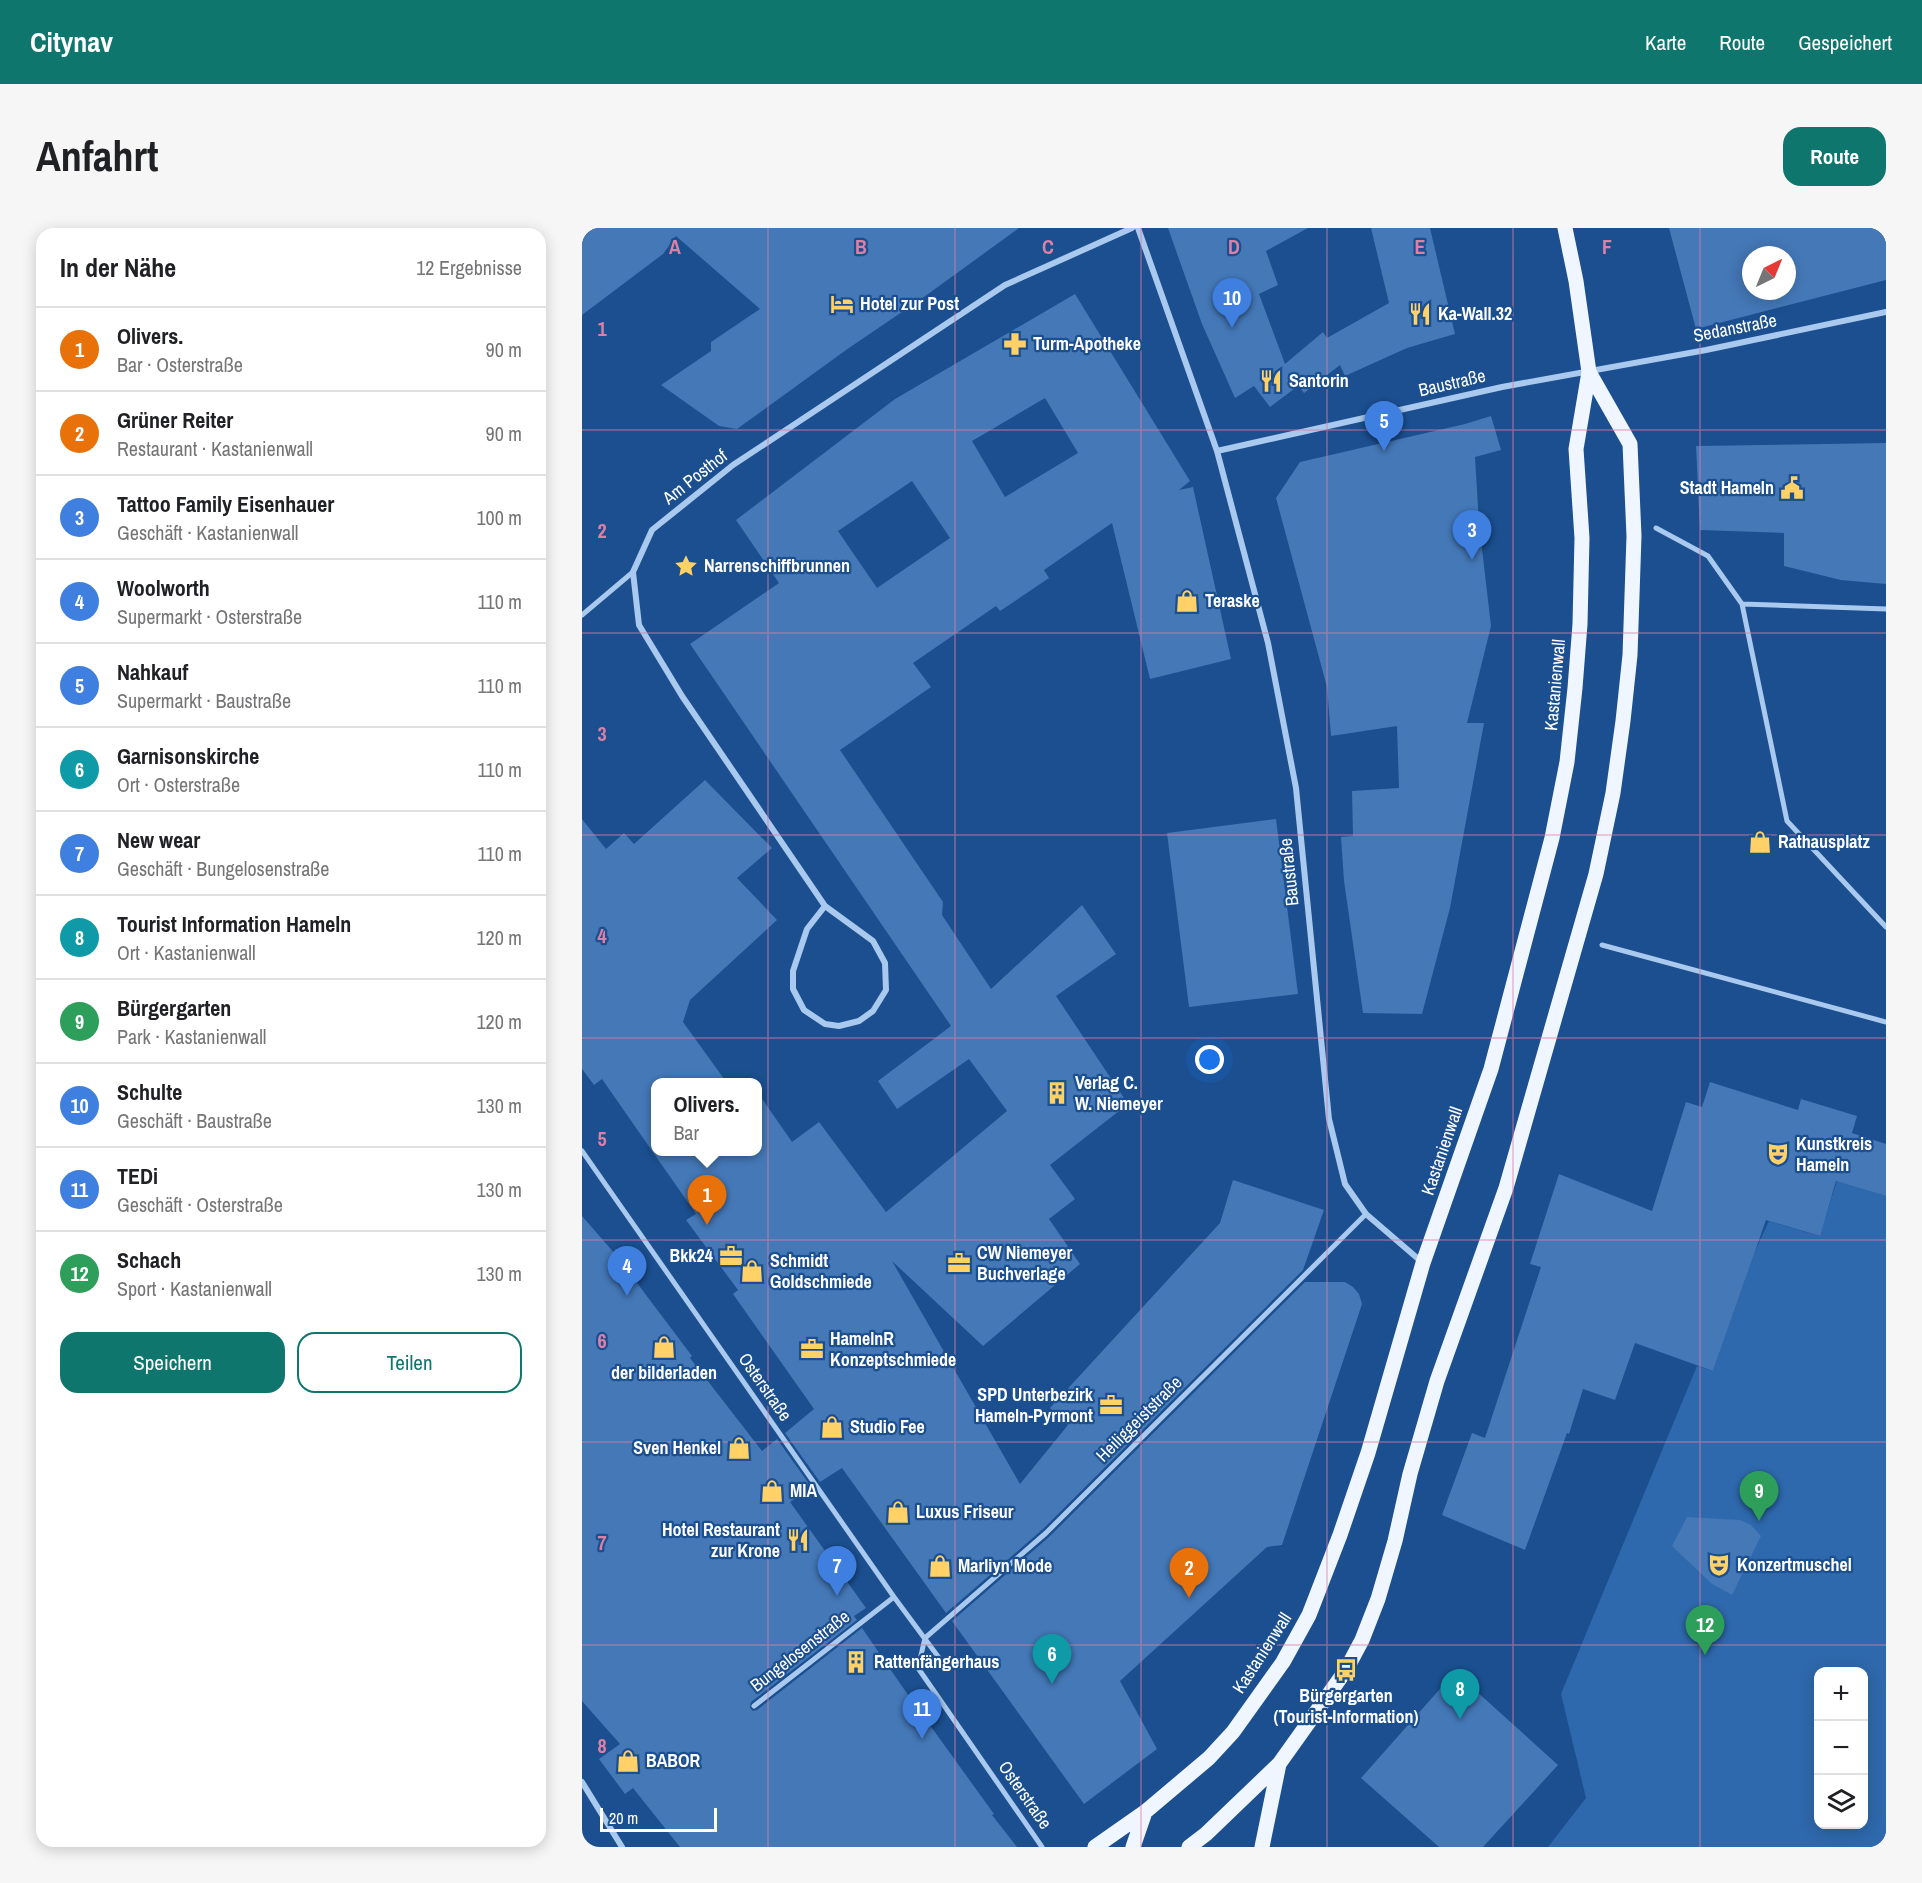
<!DOCTYPE html>
<html lang="de">
<head>
<meta charset="utf-8">
<style>
	:root { --surface:#fff; --page:#f6f6f6; --text:#202124; --muted:#757577; --line:#e0e0e0; --accent:#0f766e }
	body { margin:0; font-family:"Archivo Narrow",sans-serif; background:var(--page); color:var(--text) }
	.controls { position:absolute; right:18px; bottom:18px; display:grid; overflow:hidden; border-radius:12px; box-shadow:0 3px 15px #0003 }
	.controls button { width:54px; height:54px; display:grid; place-items:center; padding:0; border:0; border-bottom:2px solid var(--line); background:var(--surface); color:var(--text); font:30px sans-serif }
	.compass { position:absolute; left:1160px; top:18px; width:54px; height:54px; border-radius:50%; background:var(--surface); box-shadow:0 3px 15px #0003; rotate:43deg }
	.scale { position:absolute; left:18px; bottom:15px; width:117px; box-sizing:border-box; padding-left:6px; border:3px solid #fff; border-top:0; font-size:16px; line-height:21px; white-space:nowrap; color:#fff; -webkit-text-stroke:4px #1b4f8f; paint-order:stroke }
	.you { position:absolute; left:628px; top:832px; width:21px; height:21px; margin:-15px; border:4px solid #fff; border-radius:50%; background:#1a73e8; box-shadow:0 0 0 9px #1a73e833 }
	.badge { display:grid; place-items:center; width:39px; height:39px; border-radius:50%; background:var(--accent); color:#fff; font-size:20px; font-weight:700 }
	.pin { position:absolute; translate:-50% -50px; filter:drop-shadow(0 2px 3px #0008) }
	.pin::after { content:''; position:absolute; top:32px; width:21px; height:18px; background:inherit; clip-path:polygon(0 0,100% 0,50% 100%) }
	.popup { position:absolute; left:69px; top:850px; width:111px; height:78px; box-sizing:border-box; display:grid; place-content:center; border-radius:12px; background:var(--surface); filter:drop-shadow(0 2px 4px #0005); font-size:20px; white-space:nowrap; color:var(--muted) }
	.popup b { font-size:22px; color:var(--text) }
	.popup::after { content:''; position:absolute; left:50%; top:100%; margin-left:-12px; border:12px solid transparent; border-top-color:var(--surface) }
	.list { margin:0; padding:0; list-style:none }
	h2 { display:flex; justify-content:space-between; align-items:center; height:78px; margin:0; padding:0 24px; font-size:26px }
	h2 small { font-size:20px; font-weight:400; color:var(--muted) }
	.list li { display:grid; grid-template-columns:39px 1fr auto; gap:18px; align-items:center; box-sizing:border-box; height:84px; padding:0 24px; border-top:2px solid var(--line) }
	.list b { display:block; font-size:22px; white-space:nowrap }
	.list p { margin:0; font-size:20px; white-space:nowrap; color:var(--muted) }
	.list em { font-size:20px; font-style:normal; color:var(--muted) }
	.actions { display:flex; gap:12px; padding:18px 24px }
	.actions a { flex:1; padding:14px 0; border:2px solid var(--accent); border-radius:18px; text-align:center; font-size:21px; color:var(--accent) }
	.actions .main { background:var(--accent); color:#fff }
	.icon { flex:none; width:33px; height:33px; fill:none; stroke:currentColor; stroke-width:2; stroke-linecap:round; stroke-linejoin:round }
	.map { position:relative; flex:none; width:1304px; height:1619px; overflow:hidden; border-radius:18px }
	header { display:flex; align-items:center; gap:36px; box-sizing:border-box; height:84px; padding:0 30px; background:var(--accent); color:#fff }
	header strong { font-size:28px }
	nav { display:flex; gap:33px; margin-inline-start:auto; font-size:21px }
	.intro { display:flex; align-items:center; justify-content:space-between; box-sizing:border-box; height:144px; padding:0 36px }
	h1 { margin:0; font-size:42px }
	.button { padding:15px 27px; border-radius:18px; background:var(--accent); color:#fff; font-size:21px; font-weight:700 }
	main { display:flex; gap:36px; padding:0 36px }
	aside { flex:1; background:var(--surface); border-radius:18px; box-shadow:0 3px 15px #0003 }
	.map>svg:first-child { display:block }
	.green { fill:#2e69ad; fill-rule:evenodd }
	.building { fill:#4478b7; fill-rule:evenodd }
	.lines { fill:none; stroke-linecap:round; stroke-linejoin:round }
	.pedestrian { stroke:#a9c9ee; stroke-width:5 }
	.minor { stroke:#a9c9ee; stroke-width:6 }
	.primary { stroke:#f0f6ff; stroke-width:15 }
	.grid { fill:none; stroke:#dd80a5; stroke-width:1.5; stroke-opacity:0.55 }
	.labels { text-anchor:middle; stroke-width:4.5; stroke-linejoin:round; paint-order:stroke }
	.poi-label { font-size:18px; font-weight:bold; fill:#fff; stroke:#1b4f8f; text-anchor:start }
	.street-label { font-size:18px; fill:#fff; stroke:#1b4f8f }
	.grid-label { font-size:20px; text-anchor:middle; font-weight:bold; fill:#dd80a5; stroke:#1b4f8f; stroke-width:4.5; stroke-linejoin:round; paint-order:stroke }
</style>
</head>
<body>
<header>
<strong>Citynav</strong>
<nav><a>Karte</a><a>Route</a><a>Gespeichert</a></nav>
</header>
<div class="intro"><h1>Anfahrt</h1><a class="button">Route</a></div>
<main>
<aside>
<h2>In der Nähe<small>12 Ergebnisse</small></h2>
<ul class="list">
<li><span class="badge" style="background:#e8710a">1</span><div><b>Olivers.</b><p>Bar · Osterstraße</p></div><em>90 m</em></li>
<li><span class="badge" style="background:#e8710a">2</span><div><b>Grüner Reiter</b><p>Restaurant · Kastanienwall</p></div><em>90 m</em></li>
<li><span class="badge" style="background:#3f7fe0">3</span><div><b>Tattoo Family Eisenhauer</b><p>Geschäft · Kastanienwall</p></div><em>100 m</em></li>
<li><span class="badge" style="background:#3f7fe0">4</span><div><b>Woolworth</b><p>Supermarkt · Osterstraße</p></div><em>110 m</em></li>
<li><span class="badge" style="background:#3f7fe0">5</span><div><b>Nahkauf</b><p>Supermarkt · Baustraße</p></div><em>110 m</em></li>
<li><span class="badge" style="background:#0f9aa8">6</span><div><b>Garnisonskirche</b><p>Ort · Osterstraße</p></div><em>110 m</em></li>
<li><span class="badge" style="background:#3f7fe0">7</span><div><b>New wear</b><p>Geschäft · Bungelosenstraße</p></div><em>110 m</em></li>
<li><span class="badge" style="background:#0f9aa8">8</span><div><b>Tourist Information Hameln</b><p>Ort · Kastanienwall</p></div><em>120 m</em></li>
<li><span class="badge" style="background:#2e9e5b">9</span><div><b>Bürgergarten</b><p>Park · Kastanienwall</p></div><em>120 m</em></li>
<li><span class="badge" style="background:#3f7fe0">10</span><div><b>Schulte</b><p>Geschäft · Baustraße</p></div><em>130 m</em></li>
<li><span class="badge" style="background:#3f7fe0">11</span><div><b>TEDi</b><p>Geschäft · Osterstraße</p></div><em>130 m</em></li>
<li><span class="badge" style="background:#2e9e5b">12</span><div><b>Schach</b><p>Sport · Kastanienwall</p></div><em>130 m</em></li>
</ul>
<div class="actions"><a class="main">Speichern</a><a>Teilen</a></div>
</aside>
<div class="map">
<svg width="1304" height="1619" viewBox="0 0 1304 1619">
	<rect width="100%" height="100%" fill="#1b4f8f"/>
	<path class="green" d="M1255,953L1304,968V1619H966L1004,1570L979,1466L1115,1138L1131,1143L1173,1023L1187,993L1237,1008ZM1236,1444H1282V1596H1236Z"/>
	<path class="building" d="M0,0H437L342,69L264,122L155,201L137,198L79,157L129,123V114L178,81L94,8L81,26L0,87Z
		M586,0H726L684,23L696,57L677,66L703,136L741,104L745,110L807,75L789,0H848L873,106L825,120L763,148L758,137L722,165L706,145L712,161L688,179L672,158L653,170L620,96Z
		M1087,0H1304V52L1114,101ZM1169,27H1205V63H1169Z
		M493,66L608,253L597,262L611,259L649,431L568,451L530,295L462,342L467,350L418,383L414,378L331,435L349,459L258,522L361,674L360,687L409,761L500,677L534,726L474,768L546,876L468,937L493,971L467,991L498,1036L401,1118L310,1033L438,1256L486,1197L468,1180L638,995L651,952L742,982L721,1042L461,1301L364,1385L260,1240L238,1254L203,1205L232,1181L151,1066L156,1062L104,992L114,986L20,851L12,857L0,841V591L24,621L42,605L52,616L123,552L190,620L155,650L195,692L108,772L101,794L145,855H74V924H176V865L210,914L237,894L304,984L425,883L387,831L315,881L296,853L369,798L108,416L197,355L154,292L313,171ZM463,170L496,225L423,269L390,213ZM330,253L368,310L295,360L256,303Z
		M909,188L919,222L893,229L897,295L909,398L885,495H902L868,680L840,786L781,785L762,653L759,609L771,608L770,563L817,560L815,498L749,508L745,459L694,270L718,234L883,196Z
		M1304,215V356L1259,352L1202,338V305L1118,302L1114,218Z
		M694,591L716,766L607,779L585,605Z
		M1128,854L1216,882L1219,871L1275,888L1270,905L1304,916V968L1254,953L1238,1008L1184,992L1131,1143L1053,1115L1033,1172L1001,1161L987,1206L985,1205L943,1322L860,1287L890,1205L903,1210L959,1039L948,1036L977,946L1070,983L1104,874L1120,879Z
		M0,988L34,1027L110,1128L108,1130L180,1223L195,1211L230,1260L208,1274L284,1380L272,1388L275,1392L169,1474L168,1480L171,1483L175,1482L280,1400L324,1464L412,1586L410,1587L435,1619H98L51,1560L43,1566L17,1531L38,1516L0,1473Z
		M723,1054H763L771,1059L777,1066L780,1076L700,1317L685,1319L538,1453L575,1521L502,1576L370,1393L467,1309Z
		M1105,1289L1158,1292L1169,1297L1179,1308L1150,1367L1130,1356L1090,1318Z
		M873,1444L976,1537L901,1619H857L779,1550Z"/>
	<g class="lines">
		<path class="pedestrian" d="M1074,300L1126,328L1160,376L1304,381
			M1160,376L1205,593L1304,699
			M0,387L51,344
			M1020,717L1304,794
			M0,923L312,1369L363,1438
			M343,1410L464,1305L784,986
			M343,1410L336,1440L460,1619
			M172,1478L312,1369"/>
		<path class="minor" d="M556,0L635,223L686,415L714,560L747,891L763,956L784,986L841,1035
			M635,223L920,159L1124,122L1304,84
			M243,678L225,701L211,743V761L222,782L243,796L257,798L277,793L291,783L304,762L303,735L291,713L243,678L100,468L57,397L51,344L70,302L151,237L423,57L550,0
			M0,1554L40,1619"/>
		<path class="primary" d="M513,1619L563,1584L627,1530L651,1504L701,1434L727,1387L758,1307L786,1225L841,1035L909,841L970,610L985,534L993,460L998,396L1000,310L994,221L1007,144L994,53L983,0
			M551,1619L563,1584
			M607,1619L624,1606L697,1536L764,1442L780,1412L796,1371L813,1313L828,1246L855,1153L924,960L1014,646L1031,565L1041,493L1048,427L1052,308L1048,216L1007,144
			M680,1619L697,1536"/>
	</g>
	<path class="grid" d="M186,0V1619M373,0V1619M559,0V1619M745,0V1619M931,0V1619M1118,0V1619M0,202H1304M0,405H1304M0,607H1304M0,810H1304M0,1012H1304M0,1214H1304M0,1417H1304"/>
	<defs>
		<g id="hotel-bare" transform="scale(1.8)"><path d="M-6-4.5h1.5V1H6V5H4.5V3h-9V5H-6ZM-4 0a1.8 1.8 0 1 1 3.6 0ZM.5 0V-2.5h3Q6-2.5 6 0Z" fill="#ffd166" stroke="#1b4f8f" stroke-width="2.5" paint-order="stroke"/></g>
		<g id="restaurant-bare" transform="scale(1.8)"><path d="M-5-6h1v4h1v-4h1v4h1v-4h1v5L-1.5 .5V6h-2V.5L-5-1ZM5-6V6H3V1.5H1.5Q1.5-4 5-6Z" fill="#ffd166" stroke="#1b4f8f" stroke-width="2.5" paint-order="stroke"/></g>
		<g id="pharmacy-bare" transform="scale(1.8)"><path d="M-2-6h4v4h4v4h-4v4h-4v-4h-4v-4h4Z" fill="#ffd166" stroke="#1b4f8f" stroke-width="2.5" paint-order="stroke"/></g>
		<g id="civic-bare" transform="scale(1.8)"><path d="M-.6-6.5H3V-4.5H.6V-3L4-1V1h2V6H-6V1h2V-1L-.6-3ZM-1.2 2.5V6h2.4V2.5Z" fill="#ffd166" stroke="#1b4f8f" stroke-width="2.5" paint-order="stroke"/></g>
		<g id="sight-bare" transform="scale(1.8)"><path d="M0-6L1.8-2.2L6-1.7L2.9 1.2L3.7 5.4L0 3.3L-3.7 5.4L-2.9 1.2L-6-1.7L-1.8-2.2Z" fill="#ffd166" stroke="#1b4f8f" stroke-width="2.5" paint-order="stroke"/></g>
		<g id="shop-bare" transform="scale(1.8)"><path d="M-5-2.5h2.3a2.7 3.5 0 0 1 5.4 0H5L5.5 6h-11ZM-1.5-2.5h3a1.5 2.3 0 0 0-3 0Z" fill="#ffd166" stroke="#1b4f8f" stroke-width="2.5" paint-order="stroke"/></g>
		<g id="building-bare" transform="scale(1.8)"><path d="M-4-6H4V6H1V3H-1V6H-4ZM-2.5-4.3h1.7v1.8h-1.7ZM.8-4.3h1.7v1.8H.8ZM-2.5-1h1.7V.8h-1.7ZM.8-1h1.7V.8H.8Z" fill="#ffd166" stroke="#1b4f8f" stroke-width="2.5" paint-order="stroke"/></g>
		<g id="theatre-bare" transform="scale(1.8)"><path d="M-5-5.5Q0-4 5-5.5V0Q5 5 0 6Q-5 5-5 0ZM-3.3-2.5H-1v1.5H-3.3ZM1-2.5H3.3v1.5H1ZM-2.8 1Q0 5.5 2.8 1Z" fill="#ffd166" stroke="#1b4f8f" stroke-width="2.5" paint-order="stroke"/></g>
		<g id="office-bare" transform="scale(1.8)"><path d="M-6-3h4V-5.5h4V-3h4V5H-6ZM-1-4.5V-3h2v-1.5ZM-6 0V1H6V0Z" fill="#ffd166" stroke="#1b4f8f" stroke-width="2.5" paint-order="stroke"/></g>
		<g id="bus-bare" transform="scale(1.8)"><path d="M-5-6H5V4H4V6H2V4H-2V6H-4V4H-5ZM-3.5-4V0h7V-4ZM-3.5 1.2v1.5H-2V1.2ZM2 1.2v1.5H3.5V1.2Z" fill="#ffd166" stroke="#1b4f8f" stroke-width="2.5" paint-order="stroke"/></g>
	</defs>
	<g fill-rule="evenodd">
		<use href="#hotel-bare" x="260" y="76"/>
		<use href="#restaurant-bare" x="838" y="86"/>
		<use href="#pharmacy-bare" x="433" y="116"/>
		<use href="#restaurant-bare" x="689" y="153"/>
		<use href="#civic-bare" x="1210" y="260"/>
		<use href="#sight-bare" x="104" y="338"/>
		<use href="#shop-bare" x="605" y="373"/>
		<use href="#shop-bare" x="1178" y="614"/>
		<use href="#building-bare" x="475" y="865"/>
		<use href="#theatre-bare" x="1196" y="926"/>
		<use href="#office-bare" x="149" y="1028"/>
		<use href="#office-bare" x="377" y="1035"/>
		<use href="#shop-bare" x="170" y="1043"/>
		<use href="#shop-bare" x="82" y="1119"/>
		<use href="#office-bare" x="230" y="1121"/>
		<use href="#office-bare" x="529" y="1177"/>
		<use href="#shop-bare" x="250" y="1199"/>
		<use href="#shop-bare" x="157" y="1220"/>
		<use href="#shop-bare" x="190" y="1263"/>
		<use href="#shop-bare" x="316" y="1284"/>
		<use href="#restaurant-bare" x="216" y="1312"/>
		<use href="#theatre-bare" x="1137" y="1337"/>
		<use href="#shop-bare" x="358" y="1338"/>
		<use href="#building-bare" x="274" y="1434"/>
		<use href="#bus-bare" x="764" y="1442"/>
		<use href="#shop-bare" x="46" y="1533"/>
	</g>
	<g class="labels">
		<g class="poi-label">
			<text x="278" y="82">Hotel zur Post</text>
			<text x="856" y="92">Ka-Wall.32</text>
			<text x="451" y="122">Turm-Apotheke</text>
			<text x="707" y="159">Santorin</text>
			<text x="1192" y="266" text-anchor="end">Stadt Hameln</text>
			<text x="122" y="344">Narrenschiffbrunnen</text>
			<text x="623" y="379">Teraske</text>
			<text x="1196" y="620">Rathausplatz</text>
			<text x="493" y="861">Verlag C.<tspan x="493" dy="21">W. Niemeyer</tspan></text>
			<text x="1214" y="922">Kunstkreis<tspan x="1214" dy="21">Hameln</tspan></text>
			<text x="395" y="1031">CW Niemeyer<tspan x="395" dy="21">Buchverlage</tspan></text>
			<text x="131" y="1034" text-anchor="end">Bkk24</text>
			<text x="188" y="1039">Schmidt<tspan x="188" dy="21">Goldschmiede</tspan></text>
			<text x="248" y="1117">HamelnR<tspan x="248" dy="21">Konzeptschmiede</tspan></text>
			<text x="82" y="1151" text-anchor="middle">der bilderladen</text>
			<text x="511" y="1173" text-anchor="end">SPD Unterbezirk<tspan x="511" dy="21">Hameln-Pyrmont</tspan></text>
			<text x="268" y="1205">Studio Fee</text>
			<text x="139" y="1226" text-anchor="end">Sven Henkel</text>
			<text x="208" y="1269">MIA</text>
			<text x="334" y="1290">Luxus Friseur</text>
			<text x="198" y="1308" text-anchor="end">Hotel Restaurant<tspan x="198" dy="21">zur Krone</tspan></text>
			<text x="1155" y="1343">Konzertmuschel</text>
			<text x="376" y="1344">Marliyn Mode</text>
			<text x="292" y="1440">Rattenfängerhaus</text>
			<text x="764" y="1474" text-anchor="middle">Bürgergarten<tspan x="764" dy="21">(Tourist-Information)</tspan></text>
			<text x="64" y="1539">BABOR</text>
		</g>
		<g class="street-label">
			<text transform="translate(1153 100) rotate(-11)" y="6">Sedanstraße</text>
			<text transform="translate(870 155) rotate(-13)" y="6">Baustraße</text>
			<text transform="translate(113 249) rotate(-38)" y="6">Am Posthof</text>
			<text transform="translate(973 457) rotate(-85)" y="6">Kastanienwall</text>
			<text transform="translate(707 644) rotate(-96)" y="6">Baustraße</text>
			<text transform="translate(860 923) rotate(-71)" y="6">Kastanienwall</text>
			<text transform="translate(183 1159) rotate(55)" y="6">Osterstraße</text>
			<text transform="translate(557 1191) rotate(-45)" y="6">Heiliggeiststraße</text>
			<text transform="translate(218 1423) rotate(-38)" y="6">Bungelosenstraße</text>
			<text transform="translate(680 1425) rotate(-57)" y="6">Kastanienwall</text>
			<text transform="translate(443 1567) rotate(55)" y="6">Osterstraße</text>
		</g>
	</g>
	<g class="grid-label">
		<text x="93" y="26">A</text>
		<text x="279" y="26">B</text>
		<text x="466" y="26">C</text>
		<text x="652" y="26">D</text>
		<text x="838" y="26">E</text>
		<text x="1025" y="26">F</text>
		<text x="20" y="108">1</text>
		<text x="20" y="310">2</text>
		<text x="20" y="513">3</text>
		<text x="20" y="715">4</text>
		<text x="20" y="918">5</text>
		<text x="20" y="1120">6</text>
		<text x="20" y="1322">7</text>
		<text x="20" y="1525">8</text>
	</g>
</svg>
<div class="controls">
<button>+</button>
<button>−</button>
<button><svg class="icon" aria-label="layers" viewBox="0 0 24 24"><path d="M12 4l9 5-9 5-9-5zM3 14l9 5 9-5"/></svg></button>
</div>
<svg class="compass" viewBox="-18 -18 36 36"><path d="M0-13l5 13h-10z" fill="#e53935"/><path d="M0 13l5-13h-10z" fill="#757577"/></svg>
<div class="scale">20 m</div>
<div class="you"></div>
<div class="pin badge" style="left:125px;top:997px;background:#e8710a">1</div>
<div class="popup"><b>Olivers.</b>Bar</div>
<div class="pin badge" style="left:607px;top:1370px;background:#e8710a">2</div>
<div class="pin badge" style="left:890px;top:332px;background:#3f7fe0">3</div>
<div class="pin badge" style="left:45px;top:1068px;background:#3f7fe0">4</div>
<div class="pin badge" style="left:802px;top:223px;background:#3f7fe0">5</div>
<div class="pin badge" style="left:470px;top:1456px;background:#0f9aa8">6</div>
<div class="pin badge" style="left:255px;top:1368px;background:#3f7fe0">7</div>
<div class="pin badge" style="left:878px;top:1491px;background:#0f9aa8">8</div>
<div class="pin badge" style="left:1177px;top:1293px;background:#2e9e5b">9</div>
<div class="pin badge" style="left:650px;top:100px;background:#3f7fe0">10</div>
<div class="pin badge" style="left:340px;top:1511px;background:#3f7fe0">11</div>
<div class="pin badge" style="left:1123px;top:1427px;background:#2e9e5b">12</div>
</div>
</main>
</body>
</html>
